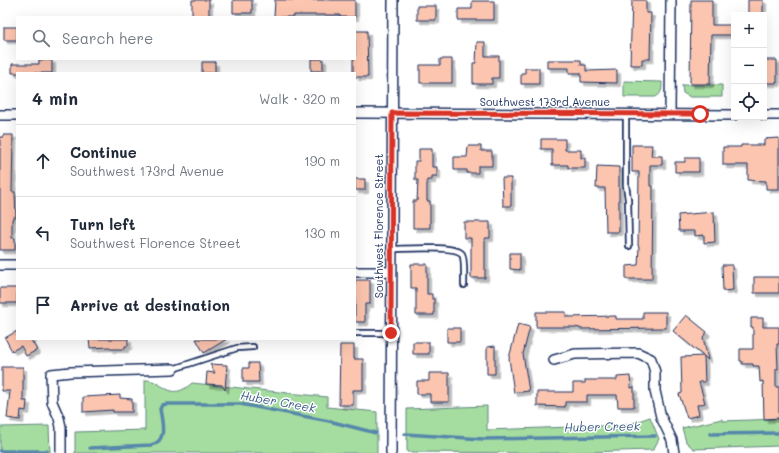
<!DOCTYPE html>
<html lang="en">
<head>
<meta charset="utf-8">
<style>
	:root { --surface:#fff; --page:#f6f6f7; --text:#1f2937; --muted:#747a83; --line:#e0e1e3 }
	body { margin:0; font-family:Mali,sans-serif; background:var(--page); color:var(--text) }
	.controls { position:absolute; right:12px; top:12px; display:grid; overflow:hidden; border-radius:0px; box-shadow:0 4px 16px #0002 }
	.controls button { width:36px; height:36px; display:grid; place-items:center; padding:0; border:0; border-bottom:1px solid var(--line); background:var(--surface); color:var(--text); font:20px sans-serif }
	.stop { position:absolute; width:12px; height:12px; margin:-9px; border:3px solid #d93025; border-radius:50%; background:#fff }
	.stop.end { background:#d93025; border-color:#fff; box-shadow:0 1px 4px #0008 }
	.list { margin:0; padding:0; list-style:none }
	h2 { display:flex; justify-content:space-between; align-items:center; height:52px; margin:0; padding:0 16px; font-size:17px }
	h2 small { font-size:13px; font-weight:400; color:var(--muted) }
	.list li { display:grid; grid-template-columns:26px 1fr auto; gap:12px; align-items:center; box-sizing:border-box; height:72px; padding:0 16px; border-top:1px solid var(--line) }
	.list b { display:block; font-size:15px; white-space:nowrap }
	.list p { margin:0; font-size:13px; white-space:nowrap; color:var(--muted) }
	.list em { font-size:13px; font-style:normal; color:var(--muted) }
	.icon { flex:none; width:22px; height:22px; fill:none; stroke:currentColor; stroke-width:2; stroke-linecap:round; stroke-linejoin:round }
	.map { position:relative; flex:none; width:779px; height:453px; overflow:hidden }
	.search { position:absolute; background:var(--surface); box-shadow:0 4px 16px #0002; left:16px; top:16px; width:340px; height:44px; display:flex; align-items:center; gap:10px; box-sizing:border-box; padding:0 14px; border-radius:0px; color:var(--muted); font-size:15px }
	.panel { position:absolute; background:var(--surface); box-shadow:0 4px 16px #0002; left:16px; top:72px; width:340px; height:268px; border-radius:0px }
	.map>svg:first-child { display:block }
	.green { fill:#a5dc9f; stroke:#60867e }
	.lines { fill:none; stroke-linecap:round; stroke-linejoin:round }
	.stream { stroke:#5788ab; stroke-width:3.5 }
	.building { fill:#fcc5af; stroke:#1b2f5e; filter:url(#shadow) }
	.lane-casing { stroke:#1b2f5e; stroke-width:8 }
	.street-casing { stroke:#1b2f5e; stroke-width:12 }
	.lane { stroke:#fff; stroke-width:4.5 }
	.street { stroke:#fff; stroke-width:9 }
	.route { stroke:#d93025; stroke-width:5 }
	.labels { text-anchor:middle; stroke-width:3; stroke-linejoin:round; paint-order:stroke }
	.street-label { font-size:11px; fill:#1b2f5e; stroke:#fff }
	.water-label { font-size:12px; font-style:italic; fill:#395b85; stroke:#fff }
</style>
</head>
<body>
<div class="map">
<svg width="779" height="453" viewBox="0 0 779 453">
	<defs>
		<filter id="shadow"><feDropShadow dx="3.5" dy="3.5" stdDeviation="0" flood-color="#0004"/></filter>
	</defs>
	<rect width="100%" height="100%" fill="#fff"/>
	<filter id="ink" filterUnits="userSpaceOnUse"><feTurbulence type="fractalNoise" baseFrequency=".025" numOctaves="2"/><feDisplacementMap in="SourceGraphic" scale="8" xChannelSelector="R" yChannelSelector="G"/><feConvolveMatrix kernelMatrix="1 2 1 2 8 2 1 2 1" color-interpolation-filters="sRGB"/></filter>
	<g filter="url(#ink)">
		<path class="green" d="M624,81L662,82C662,89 662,94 655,97H624Z
			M682,85H722V97H690L683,93Z
			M145,380C163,379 169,404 192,383L327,397V407L377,412V453H75V432L145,430Z
			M487,406V430L627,425L650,417L659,439L653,450L552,453L407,452V409Z
			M722,419V421L779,419V446L694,449L686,442L682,428Z
			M49,426L50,453H0V427Z"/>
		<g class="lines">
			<path class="stream" d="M405,434L483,439L655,436
				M710,434L779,433
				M90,448L151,445C168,441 162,422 160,409L162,405L167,404H240L329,421L376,433
				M0,451H47"/>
		</g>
		<path class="building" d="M192,0H209V17H192Z
			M233,0H252V13H233Z
			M275,0H355V17H340V15H294V17H274Z
			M632,0H646V13H651L650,59H642V65H630Z
			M691,0H712V25H734V35H711L710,84H690Z
			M748,0H763V15H748Z
			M472,1H494V20H458V9H472Z
			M417,6H436V20H417Z
			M4,27H17V40H4Z
			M355,31H367L368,77H355V73H353V59H355Z
			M477,42H485V56H499V78H492V84H473V63H476Z
			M311,59H323V71H311Z
			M440,59H452V83H420V65H440Z
			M39,60H52V73H12V64H39Z
			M547,60H581V65H586V71L617,70V83L581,82V73H569V68H547Z
			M764,60H777V83H764Z
			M202,62H215V73H202Z
			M525,68H539V84H521V73H525Z
			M3,135H13L12,192H15L16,217H13L12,220V238H15V250H0V137H3Z
			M779,138V189H766V181L748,180V165H723V147H741V145H764V139Z
			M541,139H565V150H581V158H585V168H568V165H552V149H541Z
			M632,145H652L651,156H662V165H650V186H653L652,279H626V266L638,265L639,246H638L639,172H632Z
			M468,146H481V151H492V166H478V173H467V170H454V157H467Z
			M419,149H432V167H437V176H432V180H427V201H430V228H413V201H417L418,180H415V161H419Z
			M685,158H699V172H675V162H685Z
			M597,166L619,167V232H606L605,188H596Z
			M502,178H511V206H503Z
			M355,179H365V190H355Z
			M714,212L715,242L704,243V235L695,236V231H679L678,215Z
			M464,222H490V238H485V278H471V238H464Z
			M510,253H520V270L510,269Z
			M411,264H427V294H432V299H434V315H416V288H411Z
			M722,265H732L733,290L723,291Z
			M754,277H779V293H754Z
			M355,280H370V304H365V322H355Z
			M0,288H17V303H0Z
			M536,312H566V317L616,316V319H643V312H666V328L580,329V328L574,327H536Z
			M686,315L707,332L703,337L708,360L673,331Z
			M751,318H763V327H779V344H777L778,369H776V387H779V418L764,419L763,381L760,382L759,366H753V364H742V361H740V349H753V327H751Z
			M518,324L530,327L523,354L529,391L514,393L509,358Z
			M447,328H460V342H447Z
			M17,331V339H33L31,340L37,350L26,356L21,346L12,351L5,338Z
			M89,339H128V346H125V349H110V347L90,348Z
			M196,339H227L204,353Z
			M413,342H429V354H413Z
			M340,345H354V359H363V390H353V405H339Z
			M495,346V374H487V347Z
			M704,356L705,382H699L705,403L697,405L699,415L687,418L679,394L682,393L681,357Z
			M249,363H258L259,382H243V368H249Z
			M210,364L227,365L225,390L222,385L206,384L207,372L215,373Z
			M2,367H23V401H27L26,411L21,410L20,420L7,418L10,391H2Z
			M429,373H449V402H430V394H417V381H429Z
			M630,376L631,388L634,387V407H618L617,395H587V402H565V407L537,406V392H573V383H585V380H617V377Z
			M120,395V398L132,399V412H113V410L83,412V397Z"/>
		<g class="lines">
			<g class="lane-casing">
				<path id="lane" d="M626,114V185L628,199L629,246
					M391,249C404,249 456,245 462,254C465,259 464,278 464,285
					M355,333H391
					M173,369L237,348L253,347"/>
			</g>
			<g class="street-casing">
				<path id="street" d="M355,113L734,115
					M670,114L671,0
					M0,115H17
					M764,115H779
					M0,265H17
					M355,272H391
					M554,360L575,354L638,353L651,359L655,372V391L661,417L672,440L674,453
					M61,453V427L59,418L52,402L51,374L71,372L173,369
					M391,453L393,0"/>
			</g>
			<use href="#lane" class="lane"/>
			<use href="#street" class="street"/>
		</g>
	</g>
	<g class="lines" filter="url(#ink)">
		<path class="route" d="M391,333L392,113L700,114"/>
	</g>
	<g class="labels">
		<g class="street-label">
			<text x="545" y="106">Southwest 173rd Avenue</text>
			<text transform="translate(379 226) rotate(-90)" y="4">Southwest Florence Street</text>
		</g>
		<g class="water-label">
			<text transform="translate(278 402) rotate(10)" y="4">Huber Creek</text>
			<text transform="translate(602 427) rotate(-1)" y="4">Huber Creek</text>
		</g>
	</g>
</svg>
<div class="controls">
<button>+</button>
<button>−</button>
<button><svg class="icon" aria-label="locate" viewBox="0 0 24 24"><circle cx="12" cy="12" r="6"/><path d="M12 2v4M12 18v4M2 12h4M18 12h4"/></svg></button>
</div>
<div class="stop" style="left:700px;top:114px"></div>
<div class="stop end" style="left:391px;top:333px"></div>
<div class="search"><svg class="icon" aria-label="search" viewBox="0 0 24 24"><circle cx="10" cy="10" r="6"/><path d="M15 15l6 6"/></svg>Search here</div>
<section class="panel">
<h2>4 min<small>Walk · 320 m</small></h2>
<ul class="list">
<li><svg class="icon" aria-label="ahead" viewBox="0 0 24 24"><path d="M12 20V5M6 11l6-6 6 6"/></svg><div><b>Continue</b><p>Southwest 173rd Avenue</p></div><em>190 m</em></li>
<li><svg class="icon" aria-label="left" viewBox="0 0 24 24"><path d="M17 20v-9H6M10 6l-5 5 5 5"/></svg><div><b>Turn left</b><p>Southwest Florence Street</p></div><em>130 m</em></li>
<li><svg class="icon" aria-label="arrive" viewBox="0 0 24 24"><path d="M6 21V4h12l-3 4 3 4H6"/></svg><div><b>Arrive at destination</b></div></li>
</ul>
</section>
</div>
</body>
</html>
